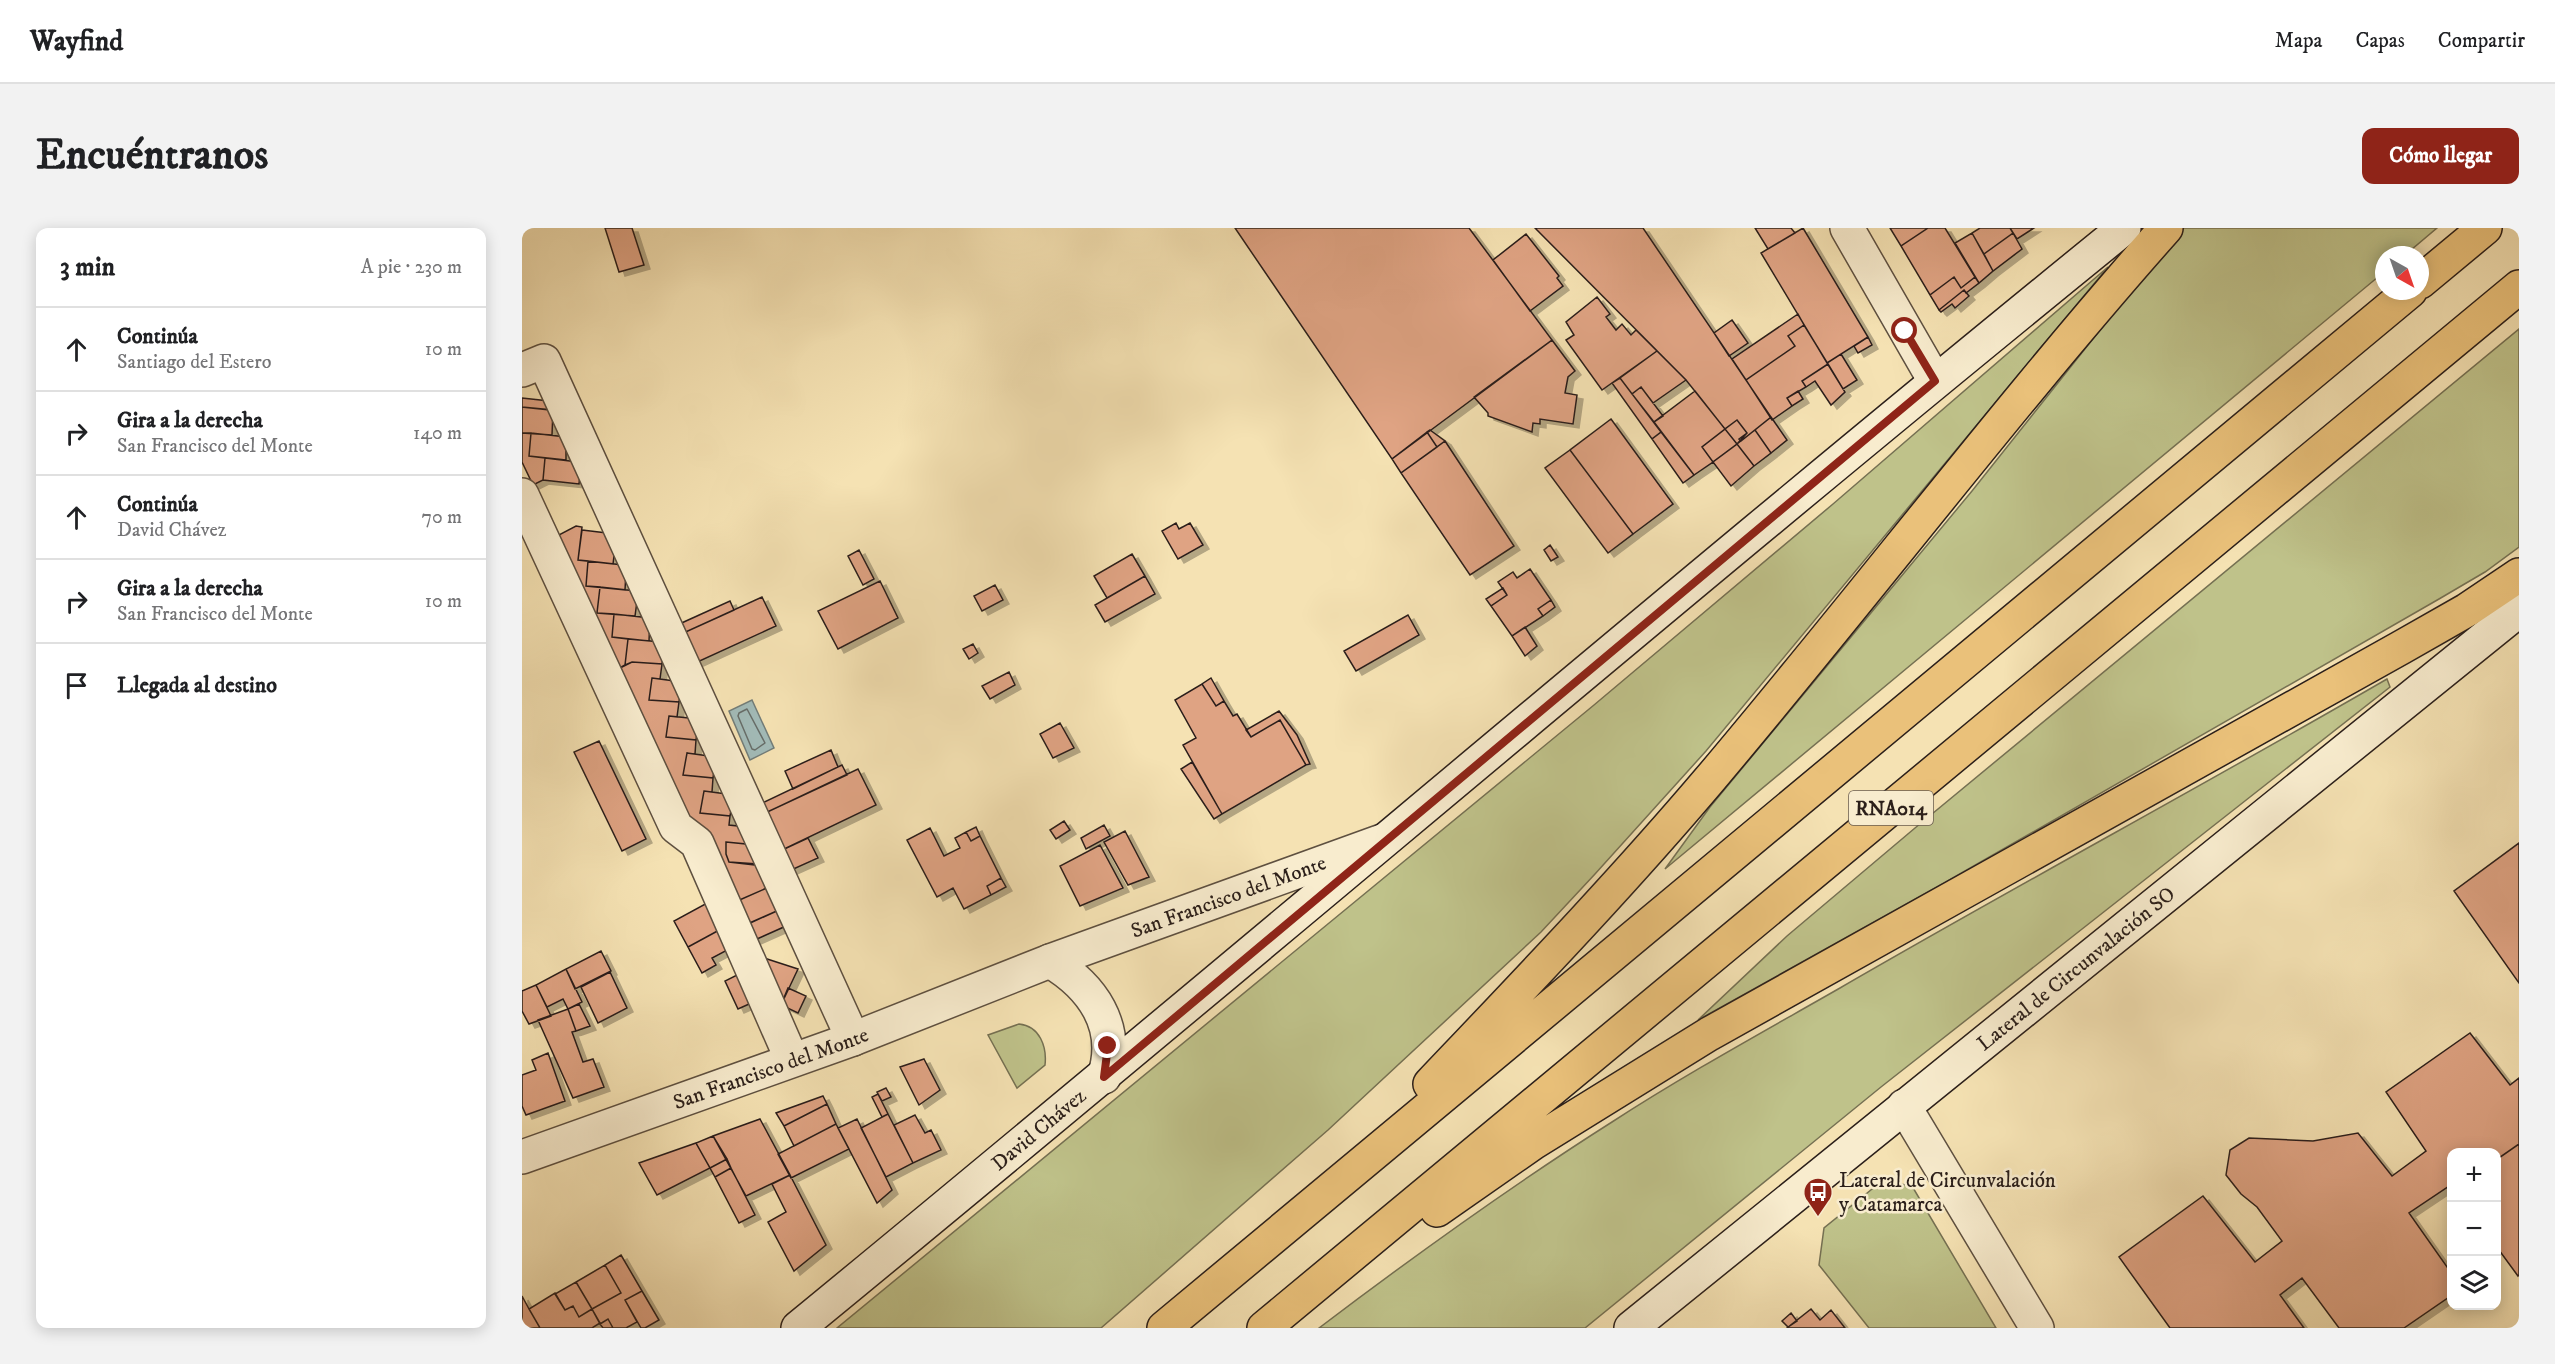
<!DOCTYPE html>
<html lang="es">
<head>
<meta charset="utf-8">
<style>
	:root { --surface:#fff; --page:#f2f2f2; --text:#202124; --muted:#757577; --line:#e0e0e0; --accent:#8f2418 }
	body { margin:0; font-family:"IM FELL DW Pica",serif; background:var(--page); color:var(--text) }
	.controls { position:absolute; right:18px; bottom:18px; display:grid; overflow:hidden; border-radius:12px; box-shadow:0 3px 15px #0003 }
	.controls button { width:54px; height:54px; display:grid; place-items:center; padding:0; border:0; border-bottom:2px solid var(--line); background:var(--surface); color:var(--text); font:30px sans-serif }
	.compass { position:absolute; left:1853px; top:18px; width:54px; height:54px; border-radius:50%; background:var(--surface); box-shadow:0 3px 15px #0003; rotate:140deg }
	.stop { position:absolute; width:18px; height:18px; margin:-14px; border:4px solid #8f2418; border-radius:50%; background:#fff }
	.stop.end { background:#8f2418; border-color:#fff; box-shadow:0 2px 6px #0008 }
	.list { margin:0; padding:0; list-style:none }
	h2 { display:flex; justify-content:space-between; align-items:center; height:78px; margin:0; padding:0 24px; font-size:26px }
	h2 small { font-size:20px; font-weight:400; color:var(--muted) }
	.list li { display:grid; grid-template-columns:39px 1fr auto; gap:18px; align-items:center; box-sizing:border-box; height:84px; padding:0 24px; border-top:2px solid var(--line) }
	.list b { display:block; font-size:22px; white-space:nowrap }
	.list p { margin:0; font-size:20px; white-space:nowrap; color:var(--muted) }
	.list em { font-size:20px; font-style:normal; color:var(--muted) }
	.icon { flex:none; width:33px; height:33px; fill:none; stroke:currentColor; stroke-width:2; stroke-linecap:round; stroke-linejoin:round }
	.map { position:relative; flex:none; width:1997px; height:1100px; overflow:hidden; border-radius:12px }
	header { display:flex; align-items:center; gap:36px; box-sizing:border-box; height:84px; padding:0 30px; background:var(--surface); border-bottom:2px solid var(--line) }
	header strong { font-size:28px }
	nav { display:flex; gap:33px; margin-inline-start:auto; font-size:21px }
	.intro { display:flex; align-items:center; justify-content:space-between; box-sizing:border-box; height:144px; padding:0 36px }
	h1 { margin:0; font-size:42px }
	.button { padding:15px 27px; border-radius:12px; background:var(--accent); color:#fff; font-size:21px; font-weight:700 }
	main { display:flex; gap:36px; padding:0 36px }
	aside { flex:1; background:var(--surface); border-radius:12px; box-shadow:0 3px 15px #0003 }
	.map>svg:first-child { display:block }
	.green { fill:#bfc28a; stroke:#757052; stroke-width:1.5 }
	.water { fill:#a2bbb8; stroke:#727d79; stroke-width:1.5 }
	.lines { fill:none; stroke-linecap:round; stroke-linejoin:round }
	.shore { stroke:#666d69; stroke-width:1.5 }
	.building { fill:#dfa383; stroke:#2b1f1a; stroke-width:1.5; filter:url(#shadow) }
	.street-casing { stroke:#5e5040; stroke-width:36 }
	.secondary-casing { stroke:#2b1f1a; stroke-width:36 }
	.highway-casing { stroke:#2b1f1a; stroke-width:36 }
	.street { stroke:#f8ecce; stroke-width:33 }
	.secondary { stroke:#f8ecce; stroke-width:33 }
	.highway { stroke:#eac17a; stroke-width:33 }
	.route { stroke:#8f2418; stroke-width:8 }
	.labels { text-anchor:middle; stroke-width:5; stroke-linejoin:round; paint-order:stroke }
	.shield { fill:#f8ecce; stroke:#685c50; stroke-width:1.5 }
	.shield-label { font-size:20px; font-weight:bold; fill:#2b1f1a }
	.street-label { font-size:21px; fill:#2b1f1a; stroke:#f8ecce }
	.poi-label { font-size:21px; fill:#2b1f1a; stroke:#f8ecce; text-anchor:start }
</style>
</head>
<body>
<header>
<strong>Wayfind</strong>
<nav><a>Mapa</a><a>Capas</a><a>Compartir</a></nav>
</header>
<div class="intro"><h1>Encuéntranos</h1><a class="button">Cómo llegar</a></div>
<main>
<aside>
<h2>3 min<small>A pie · 230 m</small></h2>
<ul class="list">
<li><svg class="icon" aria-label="ahead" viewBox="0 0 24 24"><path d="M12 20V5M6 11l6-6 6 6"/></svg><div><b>Continúa</b><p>Santiago del Estero</p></div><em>10 m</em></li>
<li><svg class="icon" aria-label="right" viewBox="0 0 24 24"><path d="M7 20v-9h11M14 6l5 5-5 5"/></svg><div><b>Gira a la derecha</b><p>San Francisco del Monte</p></div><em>140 m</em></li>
<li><svg class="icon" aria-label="ahead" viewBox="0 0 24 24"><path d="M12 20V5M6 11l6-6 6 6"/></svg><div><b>Continúa</b><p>David Chávez</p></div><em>70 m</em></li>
<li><svg class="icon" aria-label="right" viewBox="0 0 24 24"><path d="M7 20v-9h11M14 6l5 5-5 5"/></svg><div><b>Gira a la derecha</b><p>San Francisco del Monte</p></div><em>10 m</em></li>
<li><svg class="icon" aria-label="arrive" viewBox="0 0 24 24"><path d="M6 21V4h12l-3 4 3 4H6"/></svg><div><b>Llegada al destino</b></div></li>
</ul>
</aside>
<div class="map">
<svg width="1997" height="1100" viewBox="0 0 1997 1100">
	<defs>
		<filter id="shadow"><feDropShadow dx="6" dy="4" stdDeviation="0" flood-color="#0004"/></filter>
	</defs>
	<rect width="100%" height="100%" fill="#f5e2b3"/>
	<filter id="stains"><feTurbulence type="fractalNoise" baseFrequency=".00333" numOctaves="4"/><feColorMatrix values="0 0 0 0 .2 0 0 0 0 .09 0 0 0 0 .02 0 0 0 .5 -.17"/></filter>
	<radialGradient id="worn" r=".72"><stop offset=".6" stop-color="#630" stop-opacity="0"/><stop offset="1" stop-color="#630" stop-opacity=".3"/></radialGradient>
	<path class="green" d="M1662,0H1915L1883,27H1862V44L1143,641L1188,579L1450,263L1640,24Z
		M1586,39L1184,523L1073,646L1019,704L806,902L579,1100H315L1072,477L1311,276Z
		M1997,101V319L1963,344L1917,371L1422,655L1176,792L1265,708L1393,600Z
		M1865,451L1868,459L1359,859L1063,1100H797C892,1028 989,958 1090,894C1164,846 1241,804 1318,760C1499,655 1684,556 1865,451Z
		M497,796C518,798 525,819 523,837L495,860L466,807Z
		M1360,953L1390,958L1474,1100H1347L1297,1037L1302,1000Z"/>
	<path class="water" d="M230,472L252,520L228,532L207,483Z"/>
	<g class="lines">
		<path class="shore" d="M225,481L243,515L233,522L230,521L216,488L217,485Z"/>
	</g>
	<path class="building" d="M83,0H110L122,37L97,44Z
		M713,0H947L1030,112L870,231Z
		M1013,0H1121L1249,189L1219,213L1217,211L1225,205L1215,192L1203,201L1164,152Z
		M1233,0H1269L1273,5L1246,21Z
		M1281,0L1346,109L1305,135L1239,25Z
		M1368,0H1406L1379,18Z
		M1406,0H1423L1453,49L1439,60L1432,49L1408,67L1379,18Z
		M1458,0H1488L1491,5L1462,26L1450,5Z
		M1488,0H1512L1495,11Z
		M1450,5L1471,43L1457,55L1433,15Z
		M1491,5L1500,21L1471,43L1462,26Z
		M1004,6L1037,48L1035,50L1041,58L1008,83L971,32Z
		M1432,49L1439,60L1453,49L1457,55L1444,65L1442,62L1417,82L1408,67Z
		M1442,62L1447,68L1433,80L1430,76L1419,84L1417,82Z
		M1075,69L1088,86L1084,89L1094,102L1100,96L1109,107L1114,102L1135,123L1080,162L1044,112L1052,107L1044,94Z
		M1276,86L1282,97L1266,108L1273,118L1224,152L1210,131Z
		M1210,92L1226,115L1207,128L1192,105Z
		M1282,97L1306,136L1280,153L1284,159L1265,170L1270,178L1250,192L1224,152L1273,118L1266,108Z
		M1346,109L1350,117L1336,125L1332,118Z
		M1030,112L1053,143L1046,149L1043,165L1055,167L1051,196L1018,191V196L1011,195L1010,204L966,188V185L952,169Z
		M1135,123L1164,152L1131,175L1119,159L1110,166L1098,150Z
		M1319,126L1335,152L1321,161L1305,135Z
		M1306,136L1323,164L1309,177L1293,153L1284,159L1280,153Z
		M1098,150L1139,204L1130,211L1090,155Z
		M1119,159L1141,188L1132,194L1110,166Z
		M1173,163L1203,201L1180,219L1191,234L1172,247L1132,194Z
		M1276,163L1281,171L1270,178L1265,170Z
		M0,170L27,173V182L0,179Z
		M0,179L31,182L30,207L0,205Z
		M1249,189L1265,212L1249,225L1233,202Z
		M1089,191L1151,276L1111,306L1048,222Z
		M1215,192L1225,205L1215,216L1203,201Z
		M1203,201L1215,216L1191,234L1180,219Z
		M908,202L923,213L915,219L905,204Z
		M1233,202L1249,225L1232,238L1215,216Z
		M905,204L915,219L879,245L870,231Z
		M1139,204L1172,247L1161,255L1130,211Z
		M0,205H9L7,228L23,230L21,252L11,257L0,234Z
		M9,205L44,209V232L7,228Z
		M923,213L992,318L948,347L879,245Z
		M1215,216L1232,238L1209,258L1191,234Z
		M1048,222L1111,306L1086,325L1023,240Z
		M23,230L56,234L59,238L57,256L21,252Z
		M654,295L657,301L668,295L681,317L656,331L640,303Z
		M54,298L60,299L56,332L66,333L64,358L78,359L75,385L92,386L90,409L106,411L103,437L92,443L31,310Z
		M60,302L85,305L93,320L91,336L56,332Z
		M1028,317L1036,329L1029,333L1022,322Z
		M337,322L352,351L341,357L326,328Z
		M610,326L623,348L585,370L572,348Z
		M66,333L101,337L104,344L103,362L64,358Z
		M1008,341L1029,372L1016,381L1021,388L990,408L969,378L985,367L976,354L991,344L995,350Z
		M623,348L633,366L583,394L573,377Z
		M358,353L376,390L316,421L296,383Z
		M473,357L481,372L460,383L452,368Z
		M78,359L114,363L116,366L113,388L75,385Z
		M981,360L985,367L969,378L964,371Z
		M240,369L254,398L171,436L157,407Z
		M1029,372L1033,379L1021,388L1016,381Z
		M208,373L212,382L157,407L153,398Z
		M92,386L128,390L127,413L90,409Z
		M886,387L897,407L834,443L822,423Z
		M1003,399L1015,418L1003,428L990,408Z
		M106,411L139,414L142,419L140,436L110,434L103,437Z
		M451,416L456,425L447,431L441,421Z
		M110,434L140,436L138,451L130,450L127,472L157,474L155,489L147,488L144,509L174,512L173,526L165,525L161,547L191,550L190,564L182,563L178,585L208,588L207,597L225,599L223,616L204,614V626L207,634L236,636L247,659L213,674L165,595L92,443Z
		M487,444L493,457L468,471L460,458Z
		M130,450L160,454L157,474L127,472Z
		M689,450L702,473L694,478L680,456Z
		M680,456L694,478L702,473L711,488L715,486L729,509L758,492L784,537L700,586L661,517L674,510L653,472Z
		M757,483L775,507L788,536L784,537L758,492L729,509L724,502Z
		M147,488L177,491L174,512L144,509Z
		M538,495L552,520L531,530L518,506Z
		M77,513L124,611L100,623L52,524Z
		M309,522L316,539L271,561L263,543Z
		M165,525L194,529L191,550L161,547Z
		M670,534L700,586L692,591L659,541Z
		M320,537L325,547L241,586L236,577Z
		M336,541L354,577L258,623L241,586Z
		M182,563L212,567L208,588L178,585Z
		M542,593L548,602L534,611L528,602Z
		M582,597L588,608L564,621L559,610Z
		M454,599L458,608L449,613L444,604Z
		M408,600L422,628L438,620L433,610L444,604L449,613L458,608L479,650L465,658L469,667L442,681L431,660L415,669L385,612Z
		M603,603L627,649L606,657L582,614Z
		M286,610L296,630L267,643L258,623Z
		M204,614L234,617L232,637L207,634L204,626Z
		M1997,615V755L1932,663Z
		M578,617L601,660L558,678L538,638Z
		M479,650L484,659L469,667L465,658Z
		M247,659L257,682L223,697L213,674Z
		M187,674L201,700L166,719L152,693Z
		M257,682L264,698L226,715V696Z
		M201,700L211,719L190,730L194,737L180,745L166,719Z
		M79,723L89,743L53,761L44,741Z
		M239,729L276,741L259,777Z
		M44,741L60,774L46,781L41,771L25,779L14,757Z
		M223,743L236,772L216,781L203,753Z
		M88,744L105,780L76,795L59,759Z
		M14,757L29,788L7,796L0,783V763Z
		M266,760L284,768L276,785L259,777Z
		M57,776L68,798L54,803L46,781Z
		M46,781L54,803L50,804L61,834L71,831L82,859L51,870L16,792Z
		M1948,805L1988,857L1997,850V916L1974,932V924H1930V956L1887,985L1930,1046V1067L1882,1100H1817L1780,1050L1758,1067L1782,1100H1648L1597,1029L1681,968L1733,1034L1760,1013L1735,979L1719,966L1704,947L1708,922L1727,910L1791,913L1836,905L1870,948L1904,923L1864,864Z
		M26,825L43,873L4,887L0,878V847L14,842L10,832Z
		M402,831L418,862L397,877L378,839Z
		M364,860L369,869L360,873L355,864Z
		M356,866L366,886L360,889L350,869Z
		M301,868L305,876L262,898L254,885Z
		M305,876L314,896L272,918L262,898Z
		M366,886L391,935L364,949L339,900Z
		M393,887L403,905L409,902L419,922L391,935L372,897Z
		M238,891L268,947L224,968L191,908Z
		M335,891L370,962L355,975L316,900Z
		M314,896L327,921L269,950L256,926Z
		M191,908L205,931L188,940L174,915Z
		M174,915L188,940L135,967L117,935Z
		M1997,916V1047L1996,1048L1974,1018V932Z
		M205,931L209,940L193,949L188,940Z
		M209,940L233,987L217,995L193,949Z
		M268,947L304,1017L272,1043L246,994L264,984L250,956Z
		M99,1027L120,1063L103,1072L115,1094L104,1100H91L86,1091L78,1096L70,1081L99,1065L83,1037Z
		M83,1037L99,1065L70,1081L54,1054Z
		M54,1054L70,1081L57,1089L51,1078L43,1082L33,1066Z
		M120,1063L137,1092L123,1100H119L103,1072Z
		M33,1065L43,1082L51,1078L57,1089L70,1081L78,1095L70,1100H18L7,1081Z
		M0,1068L7,1081L18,1100H0Z
		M1289,1081L1298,1092L1309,1082L1323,1100H1265Z
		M1269,1085L1275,1093L1266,1099L1260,1093Z
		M86,1091L91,1100H81L78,1096Z"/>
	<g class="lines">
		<g class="street-casing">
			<g id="street">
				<path d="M1325,0L1413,153"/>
				<path d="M0,142L22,133L331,811"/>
				<path d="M0,267L154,599L175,615L270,832"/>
				<path d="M528,733C570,758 599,798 582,849"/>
				<path d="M1382,878L1515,1100"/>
				<path id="s1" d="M0,929L331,811L528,733L860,613"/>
			</g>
		</g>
		<g class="secondary-casing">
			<g id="secondary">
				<path id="s2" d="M276,1100C720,736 1156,362 1602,0"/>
				<path id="s3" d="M1109,1100L1997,382"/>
			</g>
		</g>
		<g class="highway-casing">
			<path id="highway" d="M1898,54L1963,0
				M908,856C1003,756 1099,656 1188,551C1342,369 1486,178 1644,0
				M915,982L1011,915L1187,806L1880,419L1945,382L1997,347
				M642,1100L1888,63
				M742,1100L1997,59"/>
		</g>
		<use href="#street" class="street"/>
		<use href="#secondary" class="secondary"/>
		<use href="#highway" class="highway"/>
	</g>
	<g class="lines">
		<path class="route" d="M586,818L582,849L1413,153L1383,103"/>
	</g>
	<defs>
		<g id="bus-pin" transform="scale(1.5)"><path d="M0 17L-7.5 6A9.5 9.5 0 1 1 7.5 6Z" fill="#8f2418" stroke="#f8ecce"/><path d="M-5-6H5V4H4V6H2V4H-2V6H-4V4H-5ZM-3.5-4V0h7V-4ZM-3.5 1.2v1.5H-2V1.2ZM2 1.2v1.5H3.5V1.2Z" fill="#fff"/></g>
	</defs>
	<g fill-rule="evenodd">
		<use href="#bus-pin" x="1296" y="964"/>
	</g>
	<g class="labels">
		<rect class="shield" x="1327" y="563" width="84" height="34" rx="4.5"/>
		<g class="shield-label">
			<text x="1369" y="587">RNA014</text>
		</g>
		<g class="street-label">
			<text dy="7" stroke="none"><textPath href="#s1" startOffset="753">San Francisco del Monte</textPath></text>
			<text dy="7" stroke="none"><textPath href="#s3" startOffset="572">Lateral de Circunvalación SO</textPath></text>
			<text dy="7" stroke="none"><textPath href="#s1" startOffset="264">San Francisco del Monte</textPath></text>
			<text dy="7" stroke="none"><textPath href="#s2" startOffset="312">David Chávez</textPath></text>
		</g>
		<g class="poi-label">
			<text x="1317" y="959">Lateral de Circunvalación<tspan x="1317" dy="24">y Catamarca</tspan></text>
		</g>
	</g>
	<rect width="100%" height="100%" filter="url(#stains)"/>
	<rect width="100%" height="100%" fill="url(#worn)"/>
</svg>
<div class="controls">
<button>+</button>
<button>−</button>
<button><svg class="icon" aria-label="layers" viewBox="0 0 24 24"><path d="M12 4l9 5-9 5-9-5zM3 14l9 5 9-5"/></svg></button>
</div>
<svg class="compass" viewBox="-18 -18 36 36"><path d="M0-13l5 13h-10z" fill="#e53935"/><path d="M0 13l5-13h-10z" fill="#757577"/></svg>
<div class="stop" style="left:1383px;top:103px"></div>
<div class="stop end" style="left:586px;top:818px"></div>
</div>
</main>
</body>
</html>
